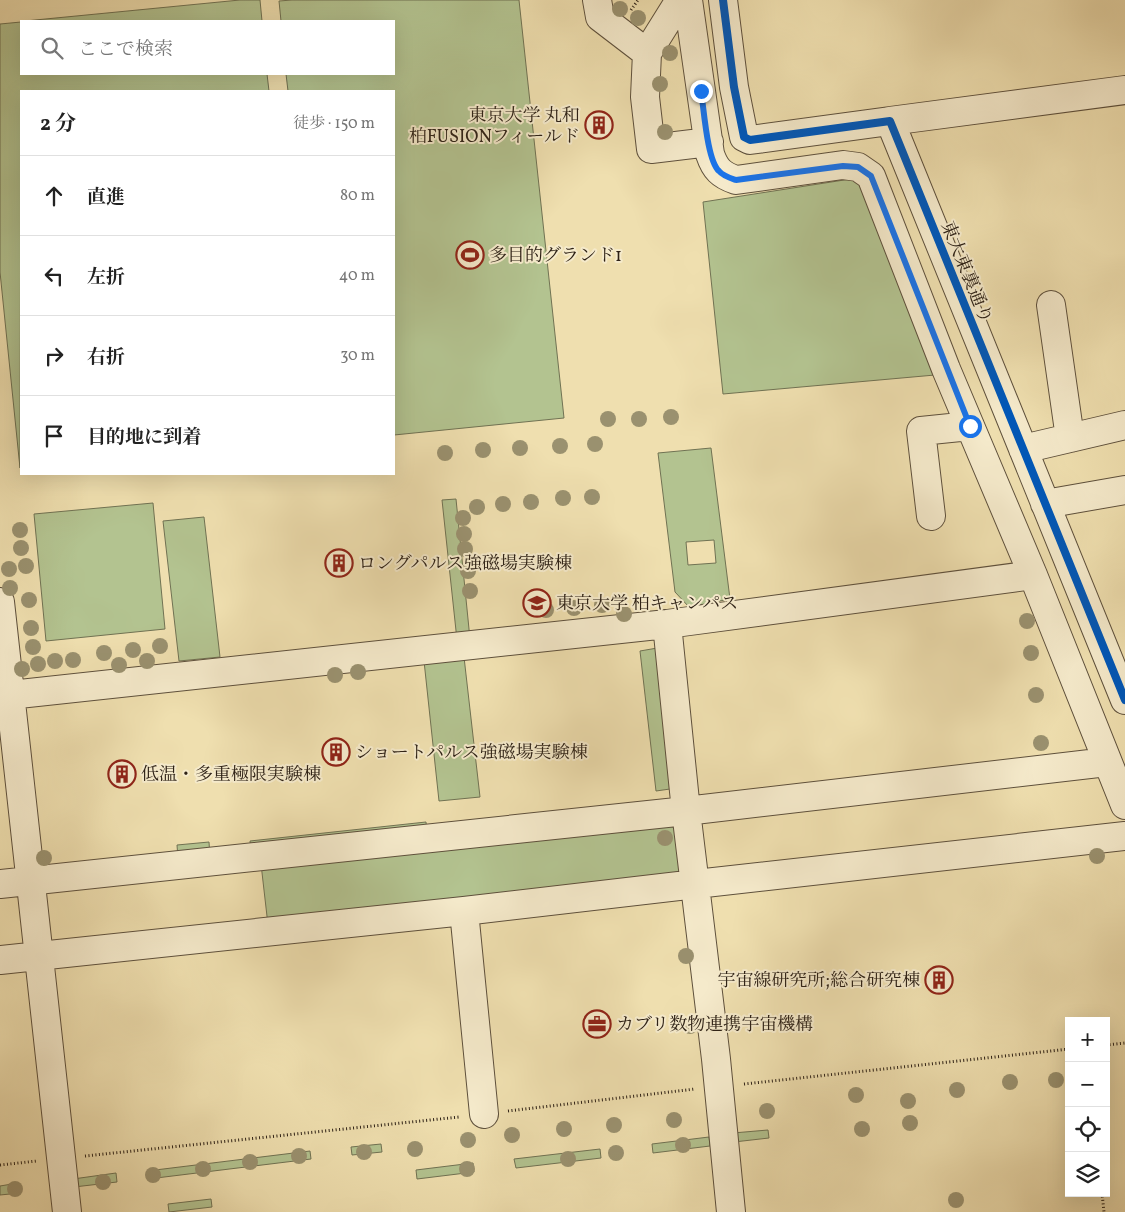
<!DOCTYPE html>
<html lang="ja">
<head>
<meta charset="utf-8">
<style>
	:root { --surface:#fff; --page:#f6f6f6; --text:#222; --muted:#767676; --line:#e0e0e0 }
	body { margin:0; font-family:Vollkorn,"Noto Serif JP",serif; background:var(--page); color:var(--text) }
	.controls { position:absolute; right:15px; bottom:15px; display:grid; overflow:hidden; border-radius:0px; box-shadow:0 5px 20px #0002 }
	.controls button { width:45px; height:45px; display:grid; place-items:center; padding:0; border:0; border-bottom:1px solid var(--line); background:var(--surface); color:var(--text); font:25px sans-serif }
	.stop { position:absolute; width:15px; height:15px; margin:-11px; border:4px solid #1a73e8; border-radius:50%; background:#fff }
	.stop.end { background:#1a73e8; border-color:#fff; box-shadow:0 1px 5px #0008 }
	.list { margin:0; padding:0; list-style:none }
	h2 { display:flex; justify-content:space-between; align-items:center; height:65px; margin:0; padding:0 20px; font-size:21px }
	h2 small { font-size:16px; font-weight:400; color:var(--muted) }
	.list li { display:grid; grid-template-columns:32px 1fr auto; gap:15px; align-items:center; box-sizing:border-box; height:80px; padding:0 20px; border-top:1px solid var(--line) }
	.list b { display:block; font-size:19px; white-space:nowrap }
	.list em { font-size:16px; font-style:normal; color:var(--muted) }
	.icon { flex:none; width:28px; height:28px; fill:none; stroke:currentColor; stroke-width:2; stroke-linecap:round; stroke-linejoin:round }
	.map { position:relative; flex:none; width:1125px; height:1212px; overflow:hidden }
	.search { position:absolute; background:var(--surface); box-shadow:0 5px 20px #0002; left:20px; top:20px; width:375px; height:55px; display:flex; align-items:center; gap:12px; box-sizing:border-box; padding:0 18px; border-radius:0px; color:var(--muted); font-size:19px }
	.panel { position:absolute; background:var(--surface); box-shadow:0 5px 20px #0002; left:20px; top:90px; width:375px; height:385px; border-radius:0px }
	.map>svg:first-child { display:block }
	.green { fill:#b3c390; stroke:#707253; fill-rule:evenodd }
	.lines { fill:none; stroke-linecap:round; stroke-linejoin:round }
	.minor-casing { stroke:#5e503c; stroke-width:30 }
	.path { stroke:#2d2116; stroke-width:3; stroke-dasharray:1 2.5; stroke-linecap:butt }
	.minor { stroke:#f5eacb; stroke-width:28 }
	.cycleway-casing { stroke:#f5eacb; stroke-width:11 }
	.cycleway { stroke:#0057b8; stroke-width:8 }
	.tree { fill:#9a916f }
	.route { stroke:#1a73e8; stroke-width:6 }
	.labels { text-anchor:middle; stroke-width:4; stroke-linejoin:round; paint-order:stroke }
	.poi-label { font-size:18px; fill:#2d2116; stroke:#f5eacb; text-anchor:start }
	.street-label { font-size:18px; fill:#2d2116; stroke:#f5eacb }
</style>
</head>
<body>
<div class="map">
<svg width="1125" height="1212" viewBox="0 0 1125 1212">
	<rect width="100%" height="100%" fill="#efdfaf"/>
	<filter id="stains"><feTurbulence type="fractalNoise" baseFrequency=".004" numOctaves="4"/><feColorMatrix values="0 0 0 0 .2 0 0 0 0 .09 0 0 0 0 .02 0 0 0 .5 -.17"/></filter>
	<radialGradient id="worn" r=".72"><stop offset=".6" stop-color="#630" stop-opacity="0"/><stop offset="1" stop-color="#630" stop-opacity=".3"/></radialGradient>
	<path class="green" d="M240,0H260L262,21H25Z
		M292,0H519L564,418L394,435V91H288L286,74H394V21H281L279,1Z
		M21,22V74H267L269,91H21L20,468L0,272V24Z
		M857,178L935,375L723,394L703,202Z
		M711,448L730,599L689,607L675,592L658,453ZM714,540L716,563L688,565L686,542Z
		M456,499L470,639L457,640L442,500Z
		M153,503L165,629L46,641L34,514Z
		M204,517L220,657L179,661L163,521Z
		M663,647L677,788L656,791L640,651Z
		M464,657L480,797L439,801L424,661Z
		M681,818L688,879L268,925L261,864Z
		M426,822L427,832L251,851L250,841Z
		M209,842L210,857L178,859L177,845Z
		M768,1130L769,1138L734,1142L733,1133Z
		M709,1137L710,1146L653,1153L652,1144Z
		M381,1144L382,1152L352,1155L351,1147Z
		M600,1149L601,1158L516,1168L514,1159Z
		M310,1151L311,1159L148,1179L147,1171Z
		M473,1163L474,1172L417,1179L416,1170Z
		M116,1173L117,1182L74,1187L73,1179Z
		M18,1183L20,1193L0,1195V1186Z
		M211,1199L212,1207L169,1212L168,1204Z"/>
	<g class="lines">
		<g class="minor-casing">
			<path id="minor" d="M597,0L600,17L647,53
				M680,0L647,53L645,97L651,149L709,142
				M688,0L710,154C715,169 721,175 736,180L843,165L858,167L871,176L946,369L1033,575L1125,805
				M723,0L734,87L744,137L750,140L890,121L1125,700
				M890,121L1125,90
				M1051,305L1070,438
				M1023,449L1125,425
				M1045,504L1125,490
				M931,516L921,431L970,426
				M0,602L67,1212
				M667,624L686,811L716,1059L731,1212
				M0,696L667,624L1033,575
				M0,884L686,811L1107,762
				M464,911L484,1114
				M0,960L464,911L696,884L1125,836"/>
		</g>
		<path class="path" d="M631,10L638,0
			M1106,1045L1125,1043
			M744,1084L1069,1049
			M508,1111L695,1089
			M85,1156L459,1117
			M0,1165L37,1161
			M1102,1193L1104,1212"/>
		<use href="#minor" class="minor"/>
		<g class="cycleway-casing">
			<path id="cycleway" d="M723,0L734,87L744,137L750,140L890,121L1125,700"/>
		</g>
		<use href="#cycleway" class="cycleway"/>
	</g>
	<g class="tree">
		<circle cx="620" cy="9" r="8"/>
		<circle cx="638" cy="18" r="8"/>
		<circle cx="670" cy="53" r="8"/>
		<circle cx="660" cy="84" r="8"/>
		<circle cx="665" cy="132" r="8"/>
		<circle cx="671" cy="417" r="8"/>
		<circle cx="608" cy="419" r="8"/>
		<circle cx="639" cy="419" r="8"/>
		<circle cx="595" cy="444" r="8"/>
		<circle cx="560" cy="446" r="8"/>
		<circle cx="520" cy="448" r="8"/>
		<circle cx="483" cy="450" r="8"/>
		<circle cx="445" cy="453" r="8"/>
		<circle cx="592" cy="497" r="8"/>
		<circle cx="563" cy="498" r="8"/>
		<circle cx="531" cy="502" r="8"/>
		<circle cx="503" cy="504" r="8"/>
		<circle cx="477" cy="507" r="8"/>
		<circle cx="463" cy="518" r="8"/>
		<circle cx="20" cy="530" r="8"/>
		<circle cx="464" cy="534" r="8"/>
		<circle cx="21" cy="548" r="8"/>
		<circle cx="465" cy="549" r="8"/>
		<circle cx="26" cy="566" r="8"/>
		<circle cx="9" cy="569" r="8"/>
		<circle cx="468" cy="571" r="8"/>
		<circle cx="10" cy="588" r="8"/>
		<circle cx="470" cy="591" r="8"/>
		<circle cx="29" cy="600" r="8"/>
		<circle cx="602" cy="605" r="8"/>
		<circle cx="574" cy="608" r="8"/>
		<circle cx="546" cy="610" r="8"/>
		<circle cx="624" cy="614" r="8"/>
		<circle cx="1027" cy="621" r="8"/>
		<circle cx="31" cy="628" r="8"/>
		<circle cx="160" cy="646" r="8"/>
		<circle cx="33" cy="647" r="8"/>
		<circle cx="133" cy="650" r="8"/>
		<circle cx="104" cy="653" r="8"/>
		<circle cx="1031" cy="653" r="8"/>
		<circle cx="73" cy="660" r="8"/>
		<circle cx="55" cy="661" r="8"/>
		<circle cx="147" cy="661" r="8"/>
		<circle cx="38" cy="664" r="8"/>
		<circle cx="119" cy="665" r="8"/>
		<circle cx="22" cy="669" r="8"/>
		<circle cx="358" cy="672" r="8"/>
		<circle cx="335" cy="675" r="8"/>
		<circle cx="1036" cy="695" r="8"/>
		<circle cx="1041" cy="743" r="8"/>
		<circle cx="665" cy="838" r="8"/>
		<circle cx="1097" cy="856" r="8"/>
		<circle cx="44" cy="858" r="8"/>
		<circle cx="686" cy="956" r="8"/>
		<circle cx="690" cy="1026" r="8"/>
		<circle cx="1056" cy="1080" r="8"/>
		<circle cx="1010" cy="1082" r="8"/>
		<circle cx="957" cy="1090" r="8"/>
		<circle cx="856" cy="1095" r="8"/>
		<circle cx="908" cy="1101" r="8"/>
		<circle cx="767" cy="1111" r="8"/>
		<circle cx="674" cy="1120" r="8"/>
		<circle cx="910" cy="1123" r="8"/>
		<circle cx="614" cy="1125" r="8"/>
		<circle cx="564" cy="1129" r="8"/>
		<circle cx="862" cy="1129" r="8"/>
		<circle cx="512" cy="1135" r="8"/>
		<circle cx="468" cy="1140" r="8"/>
		<circle cx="683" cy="1145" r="8"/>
		<circle cx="415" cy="1149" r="8"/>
		<circle cx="364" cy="1152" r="8"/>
		<circle cx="616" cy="1153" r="8"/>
		<circle cx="299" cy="1156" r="8"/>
		<circle cx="568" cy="1159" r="8"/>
		<circle cx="250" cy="1162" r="8"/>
		<circle cx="203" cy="1169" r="8"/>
		<circle cx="467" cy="1169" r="8"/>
		<circle cx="153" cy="1175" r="8"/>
		<circle cx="103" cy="1182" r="8"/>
		<circle cx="15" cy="1189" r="8"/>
		<circle cx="956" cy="1200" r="8"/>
	</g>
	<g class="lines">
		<path class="route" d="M701,91C704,109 707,160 719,171C723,176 730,178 736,180L843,166L858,167L871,176L970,426"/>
	</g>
	<defs>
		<g id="building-ring" transform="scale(1.4375)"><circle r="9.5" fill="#f5eacb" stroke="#8f2418" stroke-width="1.5"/><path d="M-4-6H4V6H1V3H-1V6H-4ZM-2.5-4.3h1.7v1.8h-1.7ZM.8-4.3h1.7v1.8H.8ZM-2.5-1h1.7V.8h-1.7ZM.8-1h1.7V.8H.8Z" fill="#8f2418"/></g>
		<g id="stadium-ring" transform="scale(1.4375)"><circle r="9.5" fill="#f5eacb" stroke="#8f2418" stroke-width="1.5"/><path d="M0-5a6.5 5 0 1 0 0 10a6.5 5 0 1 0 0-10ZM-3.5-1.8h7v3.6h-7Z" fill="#8f2418"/></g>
		<g id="university-ring" transform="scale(1.4375)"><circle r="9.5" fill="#f5eacb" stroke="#8f2418" stroke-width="1.5"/><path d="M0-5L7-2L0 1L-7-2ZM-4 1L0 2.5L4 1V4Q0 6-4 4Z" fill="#8f2418"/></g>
		<g id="office-ring" transform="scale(1.4375)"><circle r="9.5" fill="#f5eacb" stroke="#8f2418" stroke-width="1.5"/><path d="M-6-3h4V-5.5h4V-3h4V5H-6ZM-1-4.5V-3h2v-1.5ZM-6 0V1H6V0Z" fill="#8f2418"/></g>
	</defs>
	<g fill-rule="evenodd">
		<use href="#building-ring" x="599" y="125"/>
		<use href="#stadium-ring" x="470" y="255"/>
		<use href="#building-ring" x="339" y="563"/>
		<use href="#university-ring" x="537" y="603"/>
		<use href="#building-ring" x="336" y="752"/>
		<use href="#building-ring" x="122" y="774"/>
		<use href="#building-ring" x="939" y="980"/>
		<use href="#office-ring" x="597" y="1024"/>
	</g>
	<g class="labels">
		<g class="poi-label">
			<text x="580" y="121" text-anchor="end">東京大学 丸和<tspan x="580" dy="21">柏FUSIONフィールド</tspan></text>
			<text x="489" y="261">多目的グランド1</text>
			<text x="358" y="569">ロングパルス強磁場実験棟</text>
			<text x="556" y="609">東京大学 柏キャンパス</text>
			<text x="355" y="758">ショートパルス強磁場実験棟</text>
			<text x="141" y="780">低温・多重極限実験棟</text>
			<text x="920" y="986" text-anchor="end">宇宙線研究所;総合研究棟</text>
			<text x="616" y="1030">カブリ数物連携宇宙機構</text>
		</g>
		<g class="street-label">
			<text transform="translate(967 272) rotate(68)" y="6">東大東裏通り</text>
		</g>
	</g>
	<rect width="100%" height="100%" filter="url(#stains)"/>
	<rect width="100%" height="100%" fill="url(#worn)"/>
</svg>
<div class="controls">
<button>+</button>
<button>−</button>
<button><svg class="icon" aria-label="locate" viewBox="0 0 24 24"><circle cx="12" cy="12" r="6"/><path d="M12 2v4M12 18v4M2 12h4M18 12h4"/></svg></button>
<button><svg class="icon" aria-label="layers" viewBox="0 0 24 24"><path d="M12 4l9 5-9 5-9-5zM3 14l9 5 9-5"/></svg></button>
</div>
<div class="stop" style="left:970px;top:426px"></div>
<div class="stop end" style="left:701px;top:91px"></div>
<div class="search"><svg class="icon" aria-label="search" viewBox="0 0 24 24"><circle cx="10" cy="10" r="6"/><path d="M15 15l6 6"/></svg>ここで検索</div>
<section class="panel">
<h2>2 分<small>徒歩 · 150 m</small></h2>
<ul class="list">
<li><svg class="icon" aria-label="ahead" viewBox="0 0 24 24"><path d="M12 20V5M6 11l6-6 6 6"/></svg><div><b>直進</b></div><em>80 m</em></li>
<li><svg class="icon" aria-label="left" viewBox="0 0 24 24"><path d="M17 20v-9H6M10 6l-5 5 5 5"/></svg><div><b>左折</b></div><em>40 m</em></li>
<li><svg class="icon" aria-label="right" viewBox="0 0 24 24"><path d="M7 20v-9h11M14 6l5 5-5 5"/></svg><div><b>右折</b></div><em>30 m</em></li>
<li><svg class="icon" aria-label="arrive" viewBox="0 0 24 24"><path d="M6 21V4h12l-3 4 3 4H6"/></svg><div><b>目的地に到着</b></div></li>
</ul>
</section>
</div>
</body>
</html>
